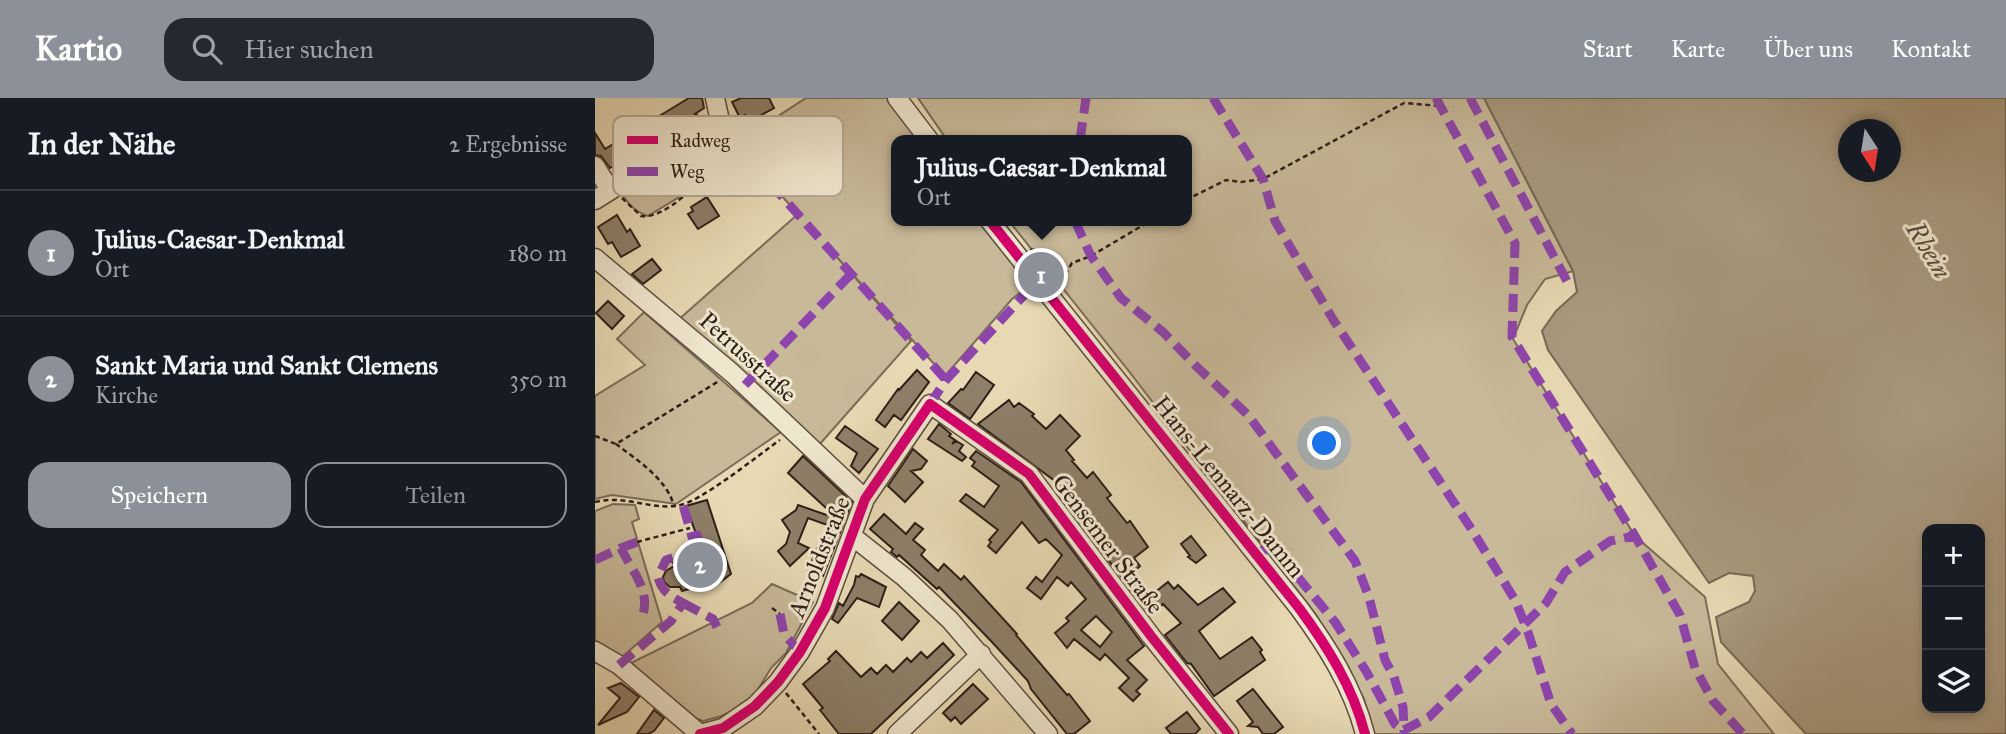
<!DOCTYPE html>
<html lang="de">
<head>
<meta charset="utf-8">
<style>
	:root { --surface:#171b24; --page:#242831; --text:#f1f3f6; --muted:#9ea1a6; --line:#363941; --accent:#8c9099 }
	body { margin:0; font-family:"IM FELL Great Primer",serif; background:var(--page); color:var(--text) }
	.controls { position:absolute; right:21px; bottom:21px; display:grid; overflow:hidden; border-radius:14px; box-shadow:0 4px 10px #0003 }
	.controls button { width:63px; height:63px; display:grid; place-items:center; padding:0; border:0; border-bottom:2px solid var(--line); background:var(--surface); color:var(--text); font:35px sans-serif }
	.compass { position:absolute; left:1243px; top:21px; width:63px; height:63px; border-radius:50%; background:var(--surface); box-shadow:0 4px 10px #0003; rotate:168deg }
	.you { position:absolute; left:730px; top:346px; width:24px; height:24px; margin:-18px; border:5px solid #fff; border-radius:50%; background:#1a73e8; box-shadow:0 0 0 10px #1a73e833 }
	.badge { display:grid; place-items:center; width:46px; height:46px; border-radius:50%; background:var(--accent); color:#fff; font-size:23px; font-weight:700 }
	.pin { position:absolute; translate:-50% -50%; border:4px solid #fff; box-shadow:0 2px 7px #0006 }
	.popup { position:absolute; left:296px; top:37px; width:301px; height:91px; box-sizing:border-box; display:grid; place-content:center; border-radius:14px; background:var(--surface); filter:drop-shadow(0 2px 5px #0005); font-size:23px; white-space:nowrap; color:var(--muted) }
	.popup b { font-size:26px; color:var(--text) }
	.popup::after { content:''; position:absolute; left:50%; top:100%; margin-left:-14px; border:14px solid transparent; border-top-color:var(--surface) }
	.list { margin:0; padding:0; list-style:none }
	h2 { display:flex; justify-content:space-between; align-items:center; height:91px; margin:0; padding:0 28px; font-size:30px }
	h2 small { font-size:23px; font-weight:400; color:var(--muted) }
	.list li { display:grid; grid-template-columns:46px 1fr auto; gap:21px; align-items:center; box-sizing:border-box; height:126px; padding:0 28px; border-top:2px solid var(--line) }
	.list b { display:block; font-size:26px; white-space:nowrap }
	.list p { margin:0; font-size:23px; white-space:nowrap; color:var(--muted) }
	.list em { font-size:23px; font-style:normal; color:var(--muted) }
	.actions { display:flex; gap:14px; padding:21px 28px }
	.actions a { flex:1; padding:16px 0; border:2px solid var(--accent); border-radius:21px; text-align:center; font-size:24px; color:var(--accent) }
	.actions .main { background:var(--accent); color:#fff }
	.icon { flex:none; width:38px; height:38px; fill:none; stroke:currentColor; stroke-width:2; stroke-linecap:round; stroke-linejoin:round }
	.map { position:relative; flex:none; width:1411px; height:636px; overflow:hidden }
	header { display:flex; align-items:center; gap:42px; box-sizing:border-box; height:98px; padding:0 35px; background:var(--accent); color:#fff }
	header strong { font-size:33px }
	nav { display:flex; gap:38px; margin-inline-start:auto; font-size:24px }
	.search { width:490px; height:63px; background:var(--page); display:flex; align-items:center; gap:18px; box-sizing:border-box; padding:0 24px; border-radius:21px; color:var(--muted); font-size:26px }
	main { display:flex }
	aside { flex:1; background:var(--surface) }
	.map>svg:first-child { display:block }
	.green { fill:#c8b999; stroke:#7b6c58; stroke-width:2 }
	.water { fill:#a8997e; stroke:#776855; stroke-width:2; fill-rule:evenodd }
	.building { fill:#8e7f69; stroke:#2e1e18; stroke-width:2; fill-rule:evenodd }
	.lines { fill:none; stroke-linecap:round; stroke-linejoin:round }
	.minor-casing { stroke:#5c4d3f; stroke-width:21 }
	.path { stroke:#2e1e18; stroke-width:2.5; stroke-dasharray:5 3.5; stroke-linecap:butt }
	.minor { stroke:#efe6ce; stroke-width:18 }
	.quiet { stroke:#8e44ad; stroke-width:9; stroke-dasharray:18 9; stroke-linecap:butt }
	.cycleway-casing { stroke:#efe6ce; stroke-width:15 }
	.cycleway { stroke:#d6006c; stroke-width:10 }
	.labels { text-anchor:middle; stroke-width:6; stroke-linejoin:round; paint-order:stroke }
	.street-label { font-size:24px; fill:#2e1e18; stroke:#efe6ce }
	.water-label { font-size:26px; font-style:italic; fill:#59493c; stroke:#efe6ce }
	.key { fill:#efe6ce; stroke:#b5aa97; stroke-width:2 }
	.key-label { font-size:19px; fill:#2e1e18 }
</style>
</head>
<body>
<header>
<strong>Kartio</strong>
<div class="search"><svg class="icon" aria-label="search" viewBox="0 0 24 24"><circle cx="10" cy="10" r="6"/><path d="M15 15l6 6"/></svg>Hier suchen</div>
<nav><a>Start</a><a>Karte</a><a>Über uns</a><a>Kontakt</a></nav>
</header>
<main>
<aside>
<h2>In der Nähe<small>2 Ergebnisse</small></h2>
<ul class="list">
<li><span class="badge">1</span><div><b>Julius-Caesar-Denkmal</b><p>Ort</p></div><em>180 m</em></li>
<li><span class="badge">2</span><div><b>Sankt Maria und Sankt Clemens</b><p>Kirche</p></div><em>350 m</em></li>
</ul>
<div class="actions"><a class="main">Speichern</a><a>Teilen</a></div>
</aside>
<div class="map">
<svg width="1411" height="636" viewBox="0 0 1411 636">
	<rect width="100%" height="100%" fill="#e7d9b3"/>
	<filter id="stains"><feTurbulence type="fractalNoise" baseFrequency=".00286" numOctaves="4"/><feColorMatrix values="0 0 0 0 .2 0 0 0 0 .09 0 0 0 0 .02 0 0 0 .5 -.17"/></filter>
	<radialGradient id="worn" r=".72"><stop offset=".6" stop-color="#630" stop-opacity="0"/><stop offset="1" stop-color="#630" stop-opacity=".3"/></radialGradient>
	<path class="green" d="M211,0H295L328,42H301V123H392L440,183L417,201L350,278L241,158L316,243L224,347L82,223L203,116L140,46Z
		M323,0H889L978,173L950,181L932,207L918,241L1040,438L1110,499L1123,566L1179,636H779L769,601L721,517L533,272L414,123H591V42H352Z
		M85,61L94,81L89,96L53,118C42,115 34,107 28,98L29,96Z
		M49,214L186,334L81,406L17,397L0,401V298L50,267L22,241Z
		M18,406L40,407L44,421L37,424L67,524L27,559L0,542V413Z
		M177,486L218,504L191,555L176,570L159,598L148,607L127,618L108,623L97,619L36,565L157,505Z"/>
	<path class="water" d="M889,0H1411V636H1211L1126,544L1121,519L1154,504L1160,493L1158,478L1134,475L1114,485L953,252L947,233L961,213L982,194L978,173ZM1254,32H1296V74H1254ZM1332,431H1385V610H1332Z"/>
	<path class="building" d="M94,0H107L109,10L100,16L102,17L20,67L15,70L6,58L0,57V35L10,51Z
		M146,0H174L179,10L154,24L150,17L145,20L137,4Z
		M125,48L135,65L132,67L139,79L121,91L113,79L116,76L106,60Z
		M112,99L124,118L103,131L93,116L98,113L96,109Z
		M22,117L32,134L35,131L45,148L26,159L17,144L13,146L3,129Z
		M57,161L66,172L48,186L37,176Z
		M13,203L29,218L17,231L1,215Z
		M322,272L334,284L306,322L299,317L290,329L281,322L303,291L304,292Z
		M381,274L399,287L375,321L353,305L366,291L368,292Z
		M414,302L419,309L424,305L439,316L437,318L451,331L465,317L485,338L471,352L479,362L477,363L492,380L498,374L516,397L512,400L532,425L535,423L553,449L539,460L545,468L536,476L554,499L573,484L579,491L583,487L603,507L628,490L640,504L604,533L625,561L657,539L667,552L665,554L670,562L619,598L596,566L592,565L570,537L586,525L568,506L556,517L494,437L497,433L481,413L487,403L383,326Z
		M344,326L356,336L354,338L360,342L357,346L361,343L368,347L364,353L371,359L367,363L333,341Z
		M250,328L283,351L264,375L256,368L262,355L241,340Z
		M318,351L332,363L326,371L316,373L328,384L310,404L293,388Z
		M381,353L426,384L549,548L532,562L552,582L541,593L545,596L538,603L524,590L534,580L510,556L505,562L479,541L472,550L460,535L474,523L471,520L491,501L476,484L473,488L462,479L446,501L432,490L441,479L447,484L467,457L451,441L444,445L427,424L401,455L393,448L396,444L394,442L403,432L365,403L371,396L389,409L404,388L377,368L380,364L375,360ZM501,518L517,534L505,549L486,532Z
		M208,358L257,404L228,478L213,472L223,448L229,450L238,429L213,420L203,445L214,450L195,468L183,453L191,446L195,434L187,422L201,412L203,407L243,421L193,375Z
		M112,402L136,476L120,488L114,485L87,493L85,489H75L69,484L68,479L71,473L79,468L78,464L108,455L91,408Z
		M289,416L311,436L320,425L328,431L318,442L330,452L326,457L343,473L349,466L366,482L369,478L422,536L421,537L472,597L474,596L495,623L479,636H472L436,591L433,583L396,543L344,489L342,491L304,457L302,459L296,454L298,451L275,431Z
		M596,438L611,457L601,465L593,459L595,458L586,446Z
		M266,476L291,489L284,509L262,500L243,525L237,521L244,505L248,508L259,487L261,478L264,479Z
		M304,504L324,523L307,542L287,523Z
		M348,545L359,557L276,636H244L225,612L228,610L208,586L235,563L233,561L241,553L266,579L276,570L282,576L291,567L298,574L312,560L316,564L326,554L332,560Z
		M26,585L44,599L32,614L3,627L25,600L13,590Z
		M378,586L393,601L366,626L360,619L356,623L348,615Z
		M658,591L688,629L679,636H668L663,629L653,628L658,624L642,603Z
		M59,612L69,620L59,633L53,636H42Z
		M592,614L605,631L600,636H576L571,630Z"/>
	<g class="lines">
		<g class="minor-casing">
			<path id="minor" d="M302,0L334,42
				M0,68L15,92
				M0,102L125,23L120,0
				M395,123L704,510C732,548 758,589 770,636
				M0,160L137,275L270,401
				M257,438L309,479L355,522L453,636
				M0,553L24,567L105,636
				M105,636L128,630L160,608L183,584L205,554L230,510L270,401L335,306L434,376L556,538L634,636
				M302,636L386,556"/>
		</g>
		<path class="path" d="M27,100L46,118C63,120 83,104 94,93L96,80L88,61
			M591,102L631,82L646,84L668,81L809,5L846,8
			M435,152C450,150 459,166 471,175L477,165L496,158L555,123
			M0,338L21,346L124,283
			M21,346C42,362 72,381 79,408
			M0,404C30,397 53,411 81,408C104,406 163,357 185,342
			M42,444L95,430
			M177,510L185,516
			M191,595L224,636"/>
		<use href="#minor" class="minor"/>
		<path class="quiet" d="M618,0L668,81L680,123L739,223L877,432L920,502L933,534L956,606L977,636
			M841,0L920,145L917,239L1040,438L1085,517L1100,570L1118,603L1148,636
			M875,0L975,189
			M125,23L140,46L351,282
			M485,42L491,0
			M480,123L496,158L526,200L568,234L602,269L653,317L760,463L774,499L790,562L799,579L808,609L809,632L834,619L951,505L970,474L1015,443L1040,438
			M150,287L256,176
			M335,306L351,282L442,183
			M26,450L42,444
			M660,454L675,451L702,478L740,524L771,573L800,626L812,636
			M0,462L26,450C37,474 58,494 46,522
			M88,505L118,521L122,529
			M185,516L189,536L205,554
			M24,567L76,523L88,505C74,497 67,494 63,479L71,462L106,450L102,437L97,439L88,407"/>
		<g class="cycleway-casing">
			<path id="cycleway" d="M395,123L704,510C732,548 758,589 770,636
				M105,636L128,630L160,608L183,584L205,554L230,510L270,401L335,306L434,376L556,538L634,636"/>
		</g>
		<use href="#cycleway" class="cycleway"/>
	</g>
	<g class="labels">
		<g class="street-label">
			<text transform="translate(153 259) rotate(42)" y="8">Petrusstraße</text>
			<text transform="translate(634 389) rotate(51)" y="8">Hans-Lennarz-Damm</text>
			<text transform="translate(513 446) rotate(53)" y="8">Gensemer Straße</text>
			<text transform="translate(224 459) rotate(-68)" y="8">Arnoldstraße</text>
		</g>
		<g class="water-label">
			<text transform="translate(1334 152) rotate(59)" y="9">Rhein</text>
		</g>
	</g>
	<rect x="18" y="18" width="230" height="80" rx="10" class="key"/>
	<rect x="32" y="38" width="31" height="8" fill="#d6006c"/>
	<rect x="32" y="69" width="31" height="9" fill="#8e44ad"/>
	<g class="key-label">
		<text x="75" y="49">Radweg</text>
		<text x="75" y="80">Weg</text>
	</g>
	<rect width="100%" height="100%" filter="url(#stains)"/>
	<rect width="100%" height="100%" fill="url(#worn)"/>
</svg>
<div class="controls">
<button>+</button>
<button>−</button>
<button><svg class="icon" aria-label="layers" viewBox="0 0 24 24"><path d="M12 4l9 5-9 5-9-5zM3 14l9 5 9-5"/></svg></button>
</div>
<svg class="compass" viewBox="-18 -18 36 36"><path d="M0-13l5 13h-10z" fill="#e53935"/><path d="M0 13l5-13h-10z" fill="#9ea1a6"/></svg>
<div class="you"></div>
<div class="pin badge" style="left:446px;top:177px">1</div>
<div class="popup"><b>Julius-Caesar-Denkmal</b>Ort</div>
<div class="pin badge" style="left:105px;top:467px">2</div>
</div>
</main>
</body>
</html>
